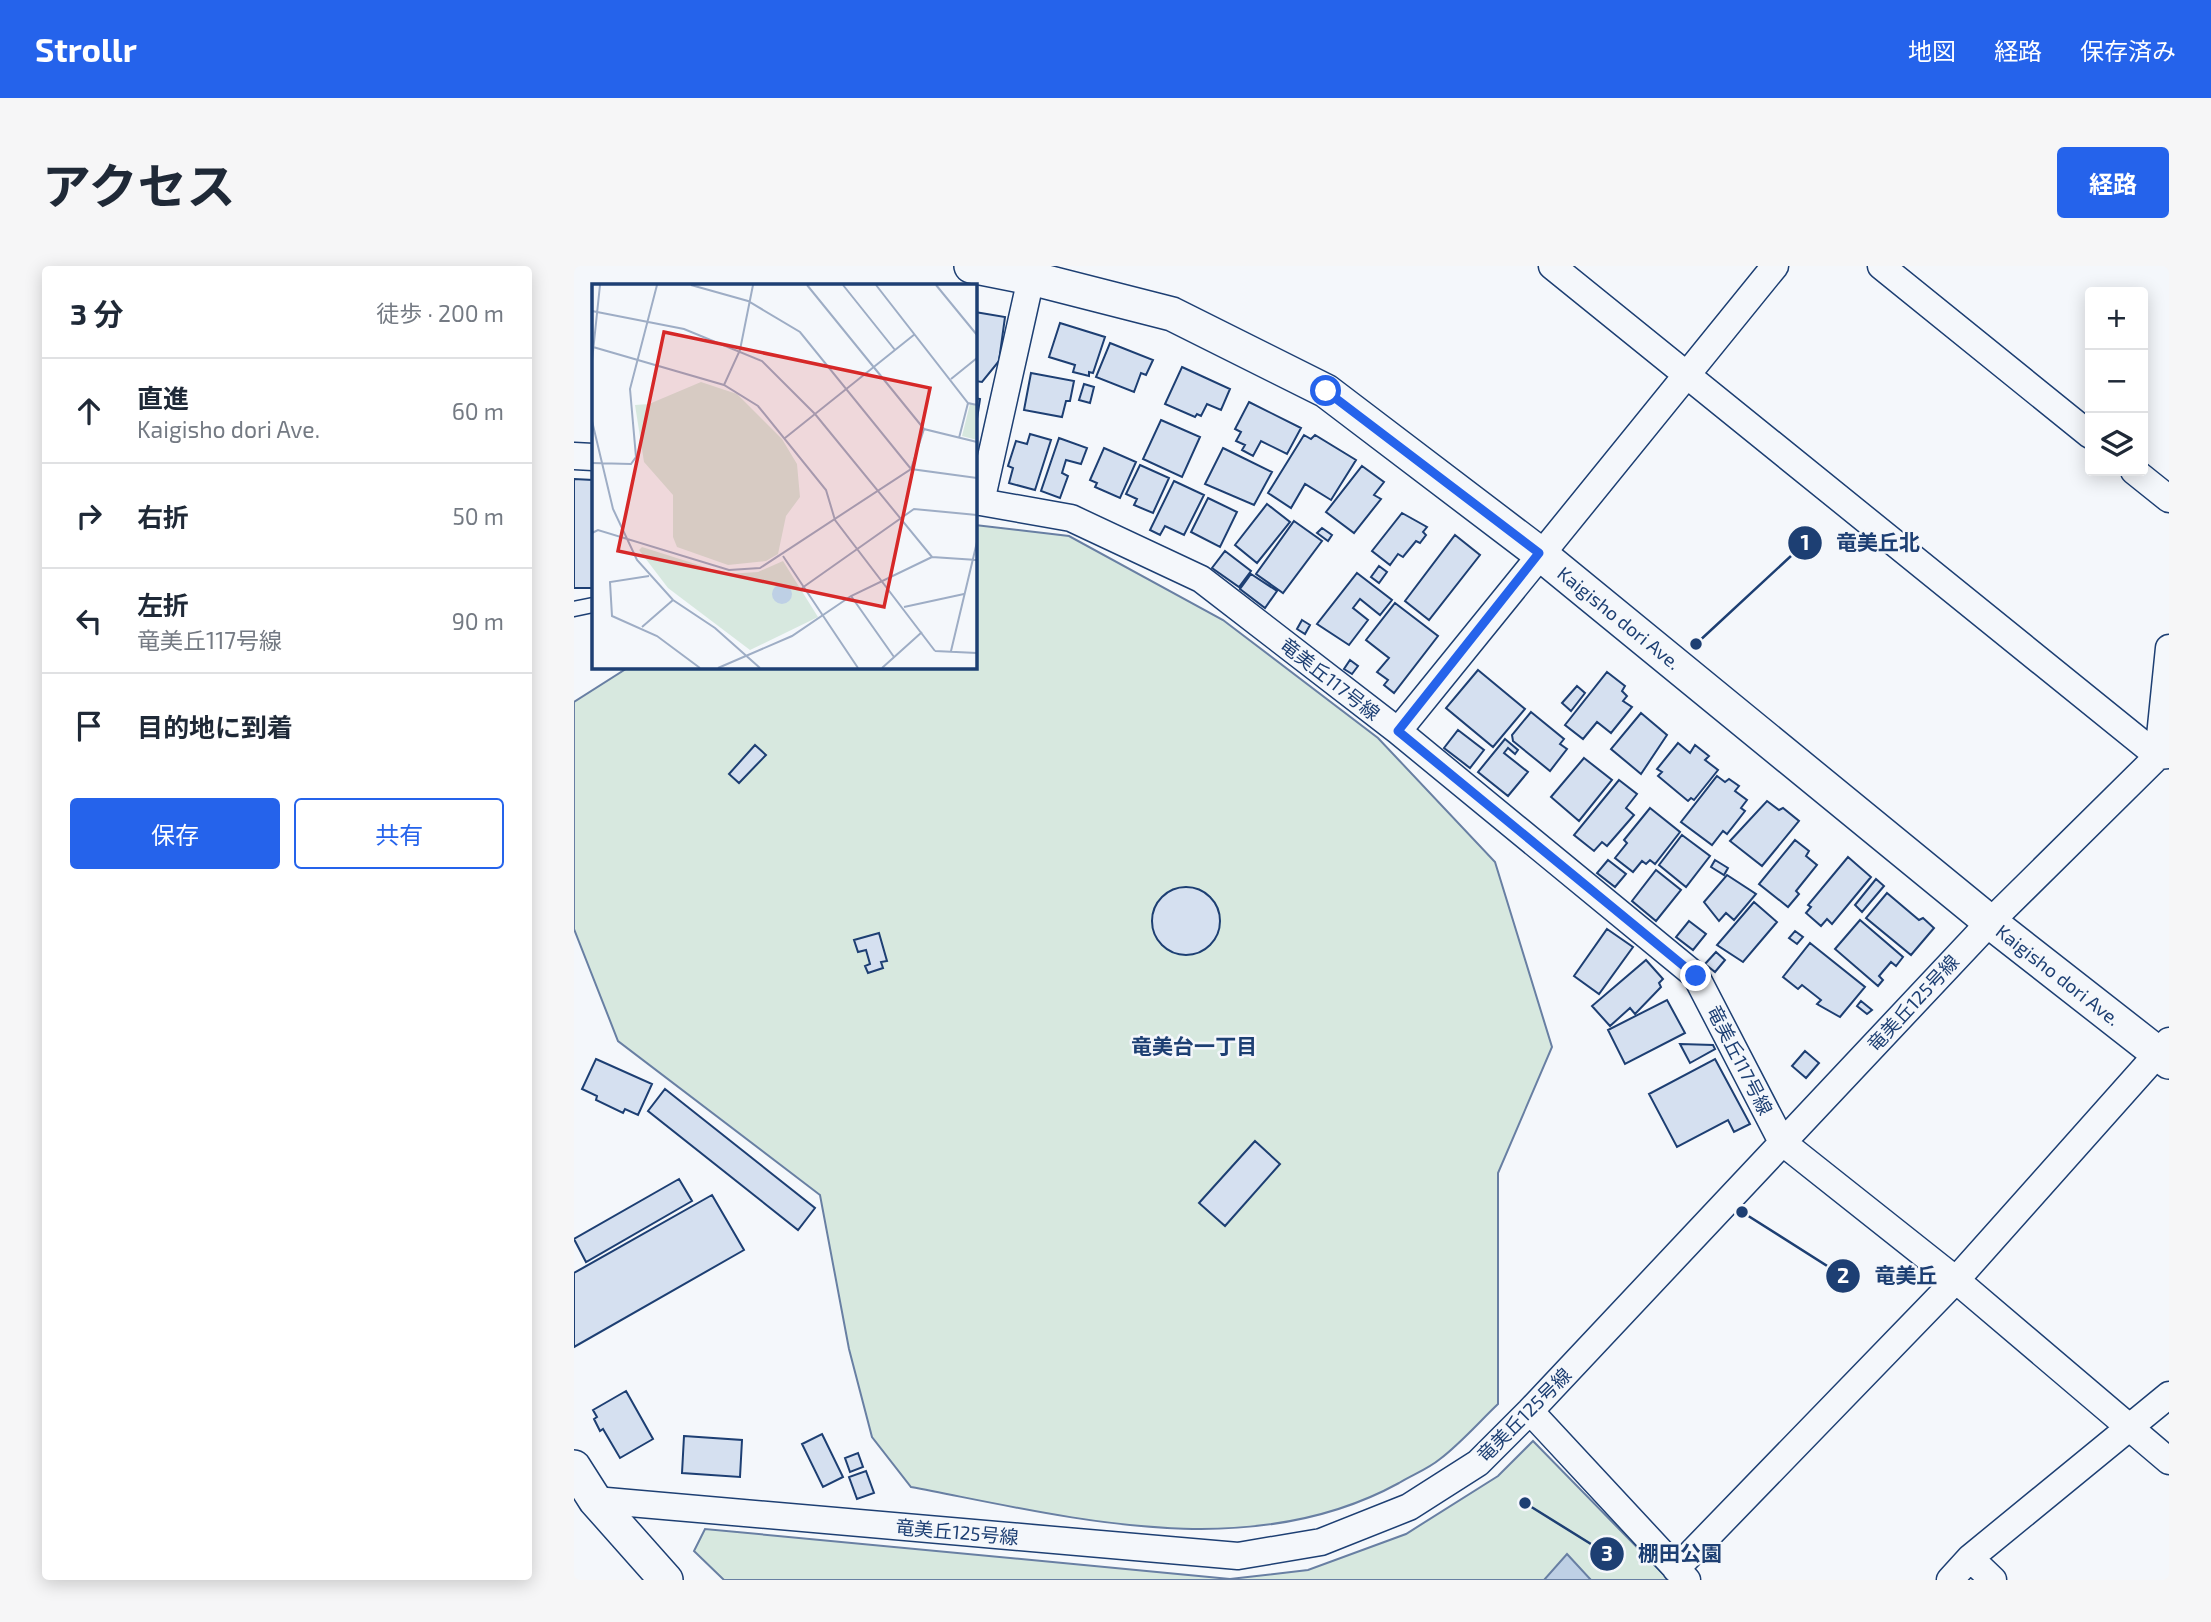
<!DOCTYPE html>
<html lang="ja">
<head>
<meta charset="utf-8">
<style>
	:root { --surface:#fff; --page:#f6f6f7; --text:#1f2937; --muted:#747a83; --line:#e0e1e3; --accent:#2563eb }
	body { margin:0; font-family:"Exo 2","Noto Sans JP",sans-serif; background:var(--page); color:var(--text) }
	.controls { position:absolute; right:21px; top:21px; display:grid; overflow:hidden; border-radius:7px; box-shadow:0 4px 18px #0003 }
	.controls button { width:63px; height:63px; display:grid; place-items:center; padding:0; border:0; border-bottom:2px solid var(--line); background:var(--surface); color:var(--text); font:35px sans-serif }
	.stop { position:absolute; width:21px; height:21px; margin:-16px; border:5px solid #2563eb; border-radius:50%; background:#fff }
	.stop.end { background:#2563eb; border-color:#fff; box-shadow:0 2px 7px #0008 }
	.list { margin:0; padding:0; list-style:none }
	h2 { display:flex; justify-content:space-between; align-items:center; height:91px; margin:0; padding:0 28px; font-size:30px }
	h2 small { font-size:23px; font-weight:400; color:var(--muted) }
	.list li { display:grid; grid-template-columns:46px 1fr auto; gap:21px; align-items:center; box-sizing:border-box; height:105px; padding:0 28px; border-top:2px solid var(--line) }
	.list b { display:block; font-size:26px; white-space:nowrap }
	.list p { margin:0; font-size:23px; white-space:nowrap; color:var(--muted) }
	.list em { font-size:23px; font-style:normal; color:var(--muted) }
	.actions { display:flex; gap:14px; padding:21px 28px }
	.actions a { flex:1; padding:16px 0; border:2px solid var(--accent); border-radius:7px; text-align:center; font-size:24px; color:var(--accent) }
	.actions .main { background:var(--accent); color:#fff }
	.icon { flex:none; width:38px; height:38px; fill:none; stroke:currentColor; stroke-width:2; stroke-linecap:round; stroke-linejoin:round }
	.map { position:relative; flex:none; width:1595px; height:1314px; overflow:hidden; border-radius:7px }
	header { display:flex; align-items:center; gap:42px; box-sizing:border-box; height:98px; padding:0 35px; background:var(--accent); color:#fff }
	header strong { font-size:33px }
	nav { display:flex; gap:38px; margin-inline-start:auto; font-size:24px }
	.intro { display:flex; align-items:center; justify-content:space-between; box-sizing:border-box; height:168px; padding:0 42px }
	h1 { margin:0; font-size:49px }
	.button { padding:18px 32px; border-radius:7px; background:var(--accent); color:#fff; font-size:24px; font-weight:700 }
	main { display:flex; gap:42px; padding:0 42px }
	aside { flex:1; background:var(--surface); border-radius:7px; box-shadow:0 4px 18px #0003 }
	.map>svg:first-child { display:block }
	.green { fill:#d7e8df; stroke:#687fa3; stroke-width:2 }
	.water { fill:#bed0e5; stroke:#687fa3; stroke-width:2 }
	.building { fill:#d5e0f0; stroke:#1d3f73; stroke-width:2 }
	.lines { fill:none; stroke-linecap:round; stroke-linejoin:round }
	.service-casing { stroke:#1d3f73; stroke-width:17 }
	.minor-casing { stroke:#1d3f73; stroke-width:29 }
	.tertiary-casing { stroke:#1d3f73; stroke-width:36 }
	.service { stroke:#f4f7fb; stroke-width:14 }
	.minor { stroke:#f4f7fb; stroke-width:26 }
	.tertiary { stroke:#f4f7fb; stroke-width:33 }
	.route { stroke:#2563eb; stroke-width:9 }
	.labels { text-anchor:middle; stroke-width:5; stroke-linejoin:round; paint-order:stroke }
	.street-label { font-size:19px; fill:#1d3f73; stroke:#f4f7fb }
	.neighbourhood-label { font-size:21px; font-weight:bold; fill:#1d3f73; stroke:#f4f7fb }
	.inset-road { fill:none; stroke:#9eadc5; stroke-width:2 }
	.view { fill:#d62828; fill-opacity:0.15; stroke:#d62828; stroke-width:3.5 }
	.inset-edge { fill:none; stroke:#1d3f73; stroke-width:3.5 }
	.leader { fill:none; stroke:#1d3f73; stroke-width:2.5 }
	.callout-dot { fill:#1d3f73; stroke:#f4f7fb; stroke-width:2.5 }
	.mark-label { font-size:21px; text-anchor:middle; font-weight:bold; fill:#fff }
	.callout-label { font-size:21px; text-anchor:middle; font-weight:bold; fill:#1d3f73; stroke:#f4f7fb; stroke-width:5; stroke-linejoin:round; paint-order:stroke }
</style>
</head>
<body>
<header>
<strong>Strollr</strong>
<nav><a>地図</a><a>経路</a><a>保存済み</a></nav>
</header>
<div class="intro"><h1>アクセス</h1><a class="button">経路</a></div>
<main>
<aside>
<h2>3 分<small>徒歩 · 200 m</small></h2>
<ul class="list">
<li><svg class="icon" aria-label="ahead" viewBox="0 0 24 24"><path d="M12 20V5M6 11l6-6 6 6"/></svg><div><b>直進</b><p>Kaigisho dori Ave.</p></div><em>60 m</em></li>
<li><svg class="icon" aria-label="right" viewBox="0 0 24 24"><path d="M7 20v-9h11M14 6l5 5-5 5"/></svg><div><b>右折</b></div><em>50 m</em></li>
<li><svg class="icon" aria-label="left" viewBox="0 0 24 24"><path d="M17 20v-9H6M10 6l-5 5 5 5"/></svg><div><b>左折</b><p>竜美丘117号線</p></div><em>90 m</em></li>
<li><svg class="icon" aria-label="arrive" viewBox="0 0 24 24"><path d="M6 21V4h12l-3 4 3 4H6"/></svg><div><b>目的地に到着</b></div></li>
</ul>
<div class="actions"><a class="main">保存</a><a>共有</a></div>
</aside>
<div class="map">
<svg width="1595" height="1314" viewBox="0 0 1595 1314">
	<rect width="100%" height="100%" fill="#f4f7fb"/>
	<path class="green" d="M401,259L495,270L649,354L804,472L921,596L978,781L924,907V1138C905,1156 887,1177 866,1193C854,1203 838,1209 825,1217C674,1300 495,1251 337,1221L298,1171L275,1083L246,929L44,775L0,663V436L55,401H401Z
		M959,1175L1095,1314H150L120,1285L131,1263L656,1313L734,1304L832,1268L924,1210Z"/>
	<path class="water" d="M993,1288L1017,1314H970Z"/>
	<path class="building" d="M401,46L431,51L425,95L408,116L401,115Z
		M486,57L531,71L519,107L515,106V110L499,106L501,99L475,91Z
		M536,77L579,94L572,109L567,107L560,126L522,111Z
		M608,101L656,123L647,144L633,138L627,150L623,148L621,151L591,138Z
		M457,107L500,115L496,135H492L488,151L450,144Z
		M510,118L520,121L516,137L505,134Z
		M401,132L406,133L401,166Z
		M675,136L727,162L713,188L687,175L679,190L668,184L671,179L662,175L667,166L661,163Z
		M587,154L626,171L608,211L569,193Z
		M456,168L477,174L461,224L435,217L439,202L434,200L442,175L453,178Z
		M730,169L737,173L741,169L782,194L757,234L731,218L717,242L694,227Z
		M485,172L513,182L507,198L492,194L488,207L494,210L486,232L467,225Z
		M530,182L562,196L546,232L521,221L523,217L516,214Z
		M649,182L698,206L680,239L631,218Z
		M566,199L595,212L579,247L560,239L563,233L552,228Z
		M788,200L810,216L800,229L807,233L780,267L752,246Z
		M0,213L19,214V322H0Z
		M600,215L630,229L610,269L591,260L586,269L576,264Z
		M634,232L663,246L646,281L617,266Z
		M693,238L716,256L683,297L661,279Z
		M828,247L853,261L849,266L852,269L846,277L842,275L829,291L824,288L816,299L798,285Z
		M720,255L748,275L709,327L682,308Z
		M748,262L758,269L754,275L743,267Z
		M881,269L906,289L855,354L831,335Z
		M651,285L677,305L665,321L638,302Z
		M805,300L813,306L805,317L797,311Z
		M783,307L818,334L806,349L786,333L779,342L794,354L775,379L743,358Z
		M677,308L703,325L691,342L666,323Z
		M821,337L864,370L820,427L810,419L814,414L803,406L815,392L792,374Z
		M728,354L736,359L731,368L723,363Z
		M776,394L784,400L778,408L770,403Z
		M904,404L951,443L919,481L872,442Z
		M1033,406L1051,420L1048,425L1053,430L1049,435L1058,441L1037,467L1023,456L1009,473L991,459Z
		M1003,420L1011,427L997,445L988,437Z
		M957,446L990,473L986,478L993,483L976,505L939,475L938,469Z
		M1067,447L1093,469L1067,508L1037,483Z
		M884,464L910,484L896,502L870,482Z
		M931,473L944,484L941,488L934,482L930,487L954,506L934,530L904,506Z
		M1104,477L1116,487L1121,479L1135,490L1131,494L1144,504L1120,534L1117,532L1114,535L1084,510L1088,506L1083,503Z
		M181,479L192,489L165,517L155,508Z
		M1010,492L1038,514L1005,555L977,531Z
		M1143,510L1151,516L1155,513L1165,520L1161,525L1173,534L1167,542L1171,545L1153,568L1149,565L1138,579L1107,556Z
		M1045,514L1063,528L1052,542L1060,549L1033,580L1028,576L1020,585L1000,569Z
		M1193,535L1205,544L1209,542L1225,555L1188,600L1156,575Z
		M1076,542L1106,566L1081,598L1076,594L1072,598L1068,595L1059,606L1041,592L1053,577L1050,574Z
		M1108,569L1136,590L1112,621L1085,599Z
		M1221,574L1235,585L1232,590L1243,599L1222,625L1225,628L1214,641L1185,618Z
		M1274,591L1297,611L1258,658L1253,653L1247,660L1232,647L1237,641L1234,639Z
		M1034,594L1052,608L1041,621L1023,607Z
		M1141,594L1154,602L1150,609L1137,601Z
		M1082,604L1107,624L1082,655L1058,635Z
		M1153,609L1182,628L1160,654L1152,647L1145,655L1130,636Z
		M1302,613L1310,620L1288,646L1281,639Z
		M578 655a34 34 0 1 1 68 0a34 34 0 1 1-68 0Z
		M1313,627L1345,654L1349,652L1360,662L1337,689L1292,652Z
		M1180,636L1203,656L1169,696L1143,679Z
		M1286,654L1329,691L1322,700L1317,696L1305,710L1309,714L1304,720L1261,683Z
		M1115,655L1132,668L1119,684L1102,671Z
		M1033,663L1059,681L1025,728L1000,710Z
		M1221,665L1229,671L1223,678L1215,672Z
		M305,667L313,695L307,696L309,702L294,707L291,700L296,698L292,684L284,686L280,674Z
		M1236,677L1291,721L1266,751L1243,738L1247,734L1228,719L1224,723L1209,711Z
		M1142,686L1151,694L1141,706L1131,698Z
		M1072,694L1089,713L1085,717L1087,721L1061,748L1056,742L1036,760L1018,740Z
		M1093,734L1111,767L1051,798L1034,764Z
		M1287,735L1298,744L1293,748L1283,740Z
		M1106,778L1139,779L1141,783L1116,797Z
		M1231,785L1245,797L1232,812L1218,800Z
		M22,793L78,818L64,849L51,843L49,847L22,834L23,830L8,823Z
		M1141,793L1176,858L1160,866L1154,854L1103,881L1075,828Z
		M91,823L241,942L224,964L74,845Z
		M681,875L706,898L651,960L625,937Z
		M105,913L118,935L12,996L0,973Z
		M138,929L170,984L0,1081V1007Z
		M52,1125L79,1173L46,1192L29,1163L26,1165L20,1153L23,1151L19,1144Z
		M248,1168L269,1211L249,1221L228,1178Z
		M110,1170L168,1174L166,1211L108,1207Z
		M284,1187L289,1201L276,1206L271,1192Z
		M292,1205L300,1227L283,1233L275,1211Z"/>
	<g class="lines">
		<g class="service-casing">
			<path id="service" d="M0,343L19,339"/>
		</g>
		<g class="minor-casing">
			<path id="minor" d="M978,0L1584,490L1595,489
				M1307,0L1516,169
				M0,190L19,191
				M1560,205L1595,233
				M401,235L497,252L627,313L824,465L1122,710L1208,876L1382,1014L1595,1195
				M407,236L457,12L456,0
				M824,465L1201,0
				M956,1145L1113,1314
				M21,1234L664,1290L747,1276L835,1241L904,1197L956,1145L1416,656L1584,490L1595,382
				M1396,1292L1419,1314
				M1102,1303L1382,1014L1595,775
				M1376,1314L1396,1292L1595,1129"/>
		</g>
		<g class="tertiary-casing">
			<path id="tertiary" d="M397,0L457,12L598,48L752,125L965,287L1416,656L1595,796
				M0,1201L21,1234L92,1314"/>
		</g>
		<use href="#service" class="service"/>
		<use href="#minor" class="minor"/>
		<use href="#tertiary" class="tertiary"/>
	</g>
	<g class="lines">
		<path class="route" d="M752,125L965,287L824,465L1122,710"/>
	</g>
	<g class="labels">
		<g class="street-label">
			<text transform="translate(1045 352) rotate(39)" y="7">Kaigisho dori Ave.</text>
			<text transform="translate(756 413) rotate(38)" y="7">竜美丘117号線</text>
			<text transform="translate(1484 709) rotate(38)" y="7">Kaigisho dori Ave.</text>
			<text transform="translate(1339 737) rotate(-47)" y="7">竜美丘125号線</text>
			<text transform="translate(1166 794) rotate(63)" y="7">竜美丘117号線</text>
			<text transform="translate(950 1149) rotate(-45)" y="7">竜美丘125号線</text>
			<text transform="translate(383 1266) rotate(5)" y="7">竜美丘125号線</text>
		</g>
		<g class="neighbourhood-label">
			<text x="620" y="788">竜美台一丁目</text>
		</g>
	</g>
	<g transform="translate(18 18)">
		<rect width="385" height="385" fill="#f4f7fb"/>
		<path d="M109,98L145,110L190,155L205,180L208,213L194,232L186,270L174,277L136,281L85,263L81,253V211L52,178L43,121L57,120ZM378,120L385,122V156L370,152ZM50,263L135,290L166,288L191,277L226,333L158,366L76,304L47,266Z" fill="#d7e8df"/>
		<path d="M180 310a10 10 0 1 1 20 0a10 10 0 1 1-20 0Z" fill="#bed0e5"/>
		<path class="inset-road" d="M99,1L156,17L208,48L319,185L385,194M215,1L332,145L385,158M251,1L303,66M284,1L376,119L385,121M344,1L385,51M0,27L92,45L170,77L223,130L340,273L385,276M1,63L132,101L166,122L234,206L243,236L343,367M0,77L8,1M359,95L385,74M132,101L148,66L161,1M0,137L21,225L45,276L81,316L123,344L168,384M193,154L323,50M367,154L376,119M0,179L39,180L44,173L38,105L65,1M0,249L6,246L137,286L168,284L319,185L332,145M191,272L266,384M57,292L18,298L20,332L65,352L108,384M210,304L322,225L385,231M259,312L302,373M312,323L372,310M50,343L81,316M343,367L385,369M359,367L385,258M126,384L200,352L259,312L340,273M290,384L330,348"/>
		<path class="view" d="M72,48L338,104L292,323L26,267Z"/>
		<rect width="385" height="385" class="inset-edge"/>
	</g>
	<path class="leader" d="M1122 378L1231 277M1168 946L1269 1010M951 1237L1033 1288"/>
	<g class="callout-dot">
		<circle cx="1122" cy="378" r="7"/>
		<circle cx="1168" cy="946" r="7"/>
		<circle cx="951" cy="1237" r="7"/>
		<circle cx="1231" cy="277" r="18"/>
		<circle cx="1269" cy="1010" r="18"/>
		<circle cx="1033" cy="1288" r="18"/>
	</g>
	<g class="mark-label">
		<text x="1231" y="284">1</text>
		<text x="1269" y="1017">2</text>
		<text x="1033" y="1295">3</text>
	</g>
	<g class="callout-label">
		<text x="1304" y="284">竜美丘北</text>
		<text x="1332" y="1017">竜美丘</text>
		<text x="1106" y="1295">棚田公園</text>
	</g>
</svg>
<div class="controls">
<button>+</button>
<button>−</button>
<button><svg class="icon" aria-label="layers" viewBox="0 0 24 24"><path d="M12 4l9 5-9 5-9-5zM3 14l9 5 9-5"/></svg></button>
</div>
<div class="stop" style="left:752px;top:125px"></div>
<div class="stop end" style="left:1122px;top:710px"></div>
</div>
</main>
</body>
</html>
